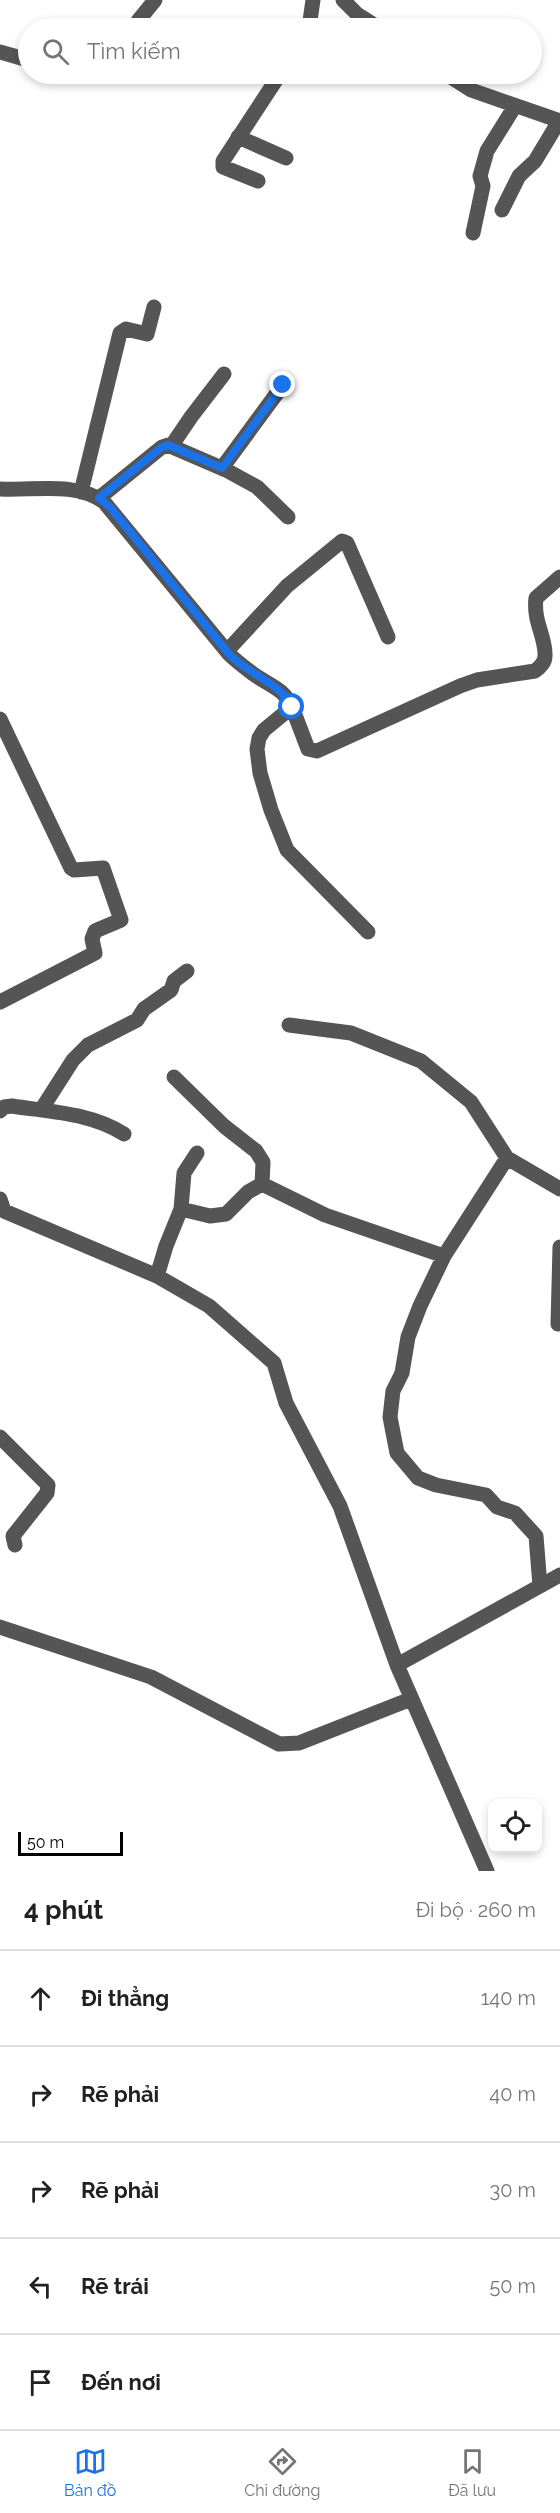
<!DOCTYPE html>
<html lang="vi">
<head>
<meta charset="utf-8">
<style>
	:root { --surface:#fff; --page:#f2f2f2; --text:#202124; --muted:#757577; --line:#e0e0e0; --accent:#1a73e8 }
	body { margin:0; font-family:Raleway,sans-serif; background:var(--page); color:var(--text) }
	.controls { position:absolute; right:18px; bottom:18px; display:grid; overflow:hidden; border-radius:12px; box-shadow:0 3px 9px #0003 }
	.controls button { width:54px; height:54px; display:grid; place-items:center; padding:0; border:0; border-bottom:2px solid var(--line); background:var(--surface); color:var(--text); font:30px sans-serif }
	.scale { position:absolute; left:18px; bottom:15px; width:105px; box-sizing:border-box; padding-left:6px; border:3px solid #000; border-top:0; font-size:16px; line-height:21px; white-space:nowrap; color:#000; -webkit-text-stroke:4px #fff; paint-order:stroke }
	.stop { position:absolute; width:18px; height:18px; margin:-14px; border:4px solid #1a73e8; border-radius:50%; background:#fff }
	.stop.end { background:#1a73e8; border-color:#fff; box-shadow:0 2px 6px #0008 }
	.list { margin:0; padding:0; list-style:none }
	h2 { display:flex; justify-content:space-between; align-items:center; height:78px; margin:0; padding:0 24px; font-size:26px }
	h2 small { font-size:20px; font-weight:400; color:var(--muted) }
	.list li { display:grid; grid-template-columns:39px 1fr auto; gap:18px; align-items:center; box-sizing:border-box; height:96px; padding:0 24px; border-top:2px solid var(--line) }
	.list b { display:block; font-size:22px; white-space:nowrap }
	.list em { font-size:20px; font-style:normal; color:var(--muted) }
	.icon { flex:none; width:33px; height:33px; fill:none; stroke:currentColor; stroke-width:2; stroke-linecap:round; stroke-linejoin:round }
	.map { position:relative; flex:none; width:560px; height:1871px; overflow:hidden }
	.search { position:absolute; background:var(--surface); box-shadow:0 3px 9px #0003; left:18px; right:18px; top:18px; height:66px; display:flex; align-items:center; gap:15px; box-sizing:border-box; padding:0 21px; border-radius:33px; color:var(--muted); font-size:22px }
	.sheet { height:558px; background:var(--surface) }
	nav { display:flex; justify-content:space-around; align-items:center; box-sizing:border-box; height:84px; border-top:2px solid var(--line); background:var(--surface); font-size:16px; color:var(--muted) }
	nav a { display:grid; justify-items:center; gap:3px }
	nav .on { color:var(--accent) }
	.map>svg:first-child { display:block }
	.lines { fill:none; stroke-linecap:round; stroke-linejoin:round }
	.minor { stroke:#555; stroke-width:15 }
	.route { stroke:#1a73e8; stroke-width:8 }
</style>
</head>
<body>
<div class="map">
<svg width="560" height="1871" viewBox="0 0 560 1871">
	<rect width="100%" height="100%" fill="#fff"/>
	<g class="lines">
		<path class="minor" d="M343,0L357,14L379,28
			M138,21L155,0
			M309,28L313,0
			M0,52L28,60
			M446,74L471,90L560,121
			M238,137L286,158
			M258,181L223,167V161L280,74
			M502,210L519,176L535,161L559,121
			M473,233L483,186L480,176L487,151L515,106
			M172,445L191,417L224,374
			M222,468L283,385
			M0,489C33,491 75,481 104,502L229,654C236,661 244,667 252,673C268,685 284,688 292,707L264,730L259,738L257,749L260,773L271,810L287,850L368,932
			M81,492L120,333L126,329L147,334L154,307
			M99,498L162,447L168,445L226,470L257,487L288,517
			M227,651L287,586L342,541L347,543L388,637
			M292,707L308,749L317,751L460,686L477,680L535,671C540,667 545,663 545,656C546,637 533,622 536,598L560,577
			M0,719L71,868L74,870L103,868L121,920L95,931L92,939L95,953L0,1002
			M289,1025L351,1033L421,1061L471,1102L507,1158L560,1189
			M174,1077L224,1126L256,1151L263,1162L262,1184
			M41,1110L73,1060L88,1045L137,1020L144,1009L171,990L174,981L187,971
			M0,1111L4,1107L12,1106C51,1112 91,1113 124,1134
			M507,1158L444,1256L420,1306L408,1337L402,1373L393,1391L390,1417L397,1453L418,1478L436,1485L486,1495L497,1507L515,1513L536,1536L540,1586
			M0,1199L4,1211L157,1276L209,1306L274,1363L286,1403L340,1506L397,1665L487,1871
			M181,1209L184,1173L197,1153
			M157,1276L166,1246L181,1209L210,1216L226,1214L248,1192L262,1184L325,1215L444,1256
			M558,1324L560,1247
			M0,1437L48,1485L47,1493L13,1536L15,1545
			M0,1627L151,1677L279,1744L299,1743L411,1699
			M397,1665L560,1575"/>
	</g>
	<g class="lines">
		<path class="route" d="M283,385L222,468L168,445L162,447L99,498L110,507L229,654C248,674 282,684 292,707"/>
	</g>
</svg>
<div class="controls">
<button><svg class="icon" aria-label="locate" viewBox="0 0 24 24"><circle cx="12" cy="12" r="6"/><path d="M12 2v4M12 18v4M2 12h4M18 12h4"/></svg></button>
</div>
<div class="scale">50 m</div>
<div class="stop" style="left:292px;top:707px"></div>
<div class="stop end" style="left:283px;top:385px"></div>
<div class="search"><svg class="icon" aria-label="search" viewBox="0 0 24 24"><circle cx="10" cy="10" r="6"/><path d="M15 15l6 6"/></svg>Tìm kiếm</div>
</div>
<section class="sheet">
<h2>4 phút<small>Đi bộ · 260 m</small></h2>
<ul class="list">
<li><svg class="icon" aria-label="ahead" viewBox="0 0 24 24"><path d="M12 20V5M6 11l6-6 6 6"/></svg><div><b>Đi thẳng</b></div><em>140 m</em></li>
<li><svg class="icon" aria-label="right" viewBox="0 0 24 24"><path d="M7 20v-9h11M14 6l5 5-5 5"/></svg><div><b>Rẽ phải</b></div><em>40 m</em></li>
<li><svg class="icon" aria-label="right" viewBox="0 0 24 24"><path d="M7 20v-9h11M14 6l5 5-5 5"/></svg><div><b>Rẽ phải</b></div><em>30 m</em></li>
<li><svg class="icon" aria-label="left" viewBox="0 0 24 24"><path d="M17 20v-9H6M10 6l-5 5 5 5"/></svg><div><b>Rẽ trái</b></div><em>50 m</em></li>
<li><svg class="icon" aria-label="arrive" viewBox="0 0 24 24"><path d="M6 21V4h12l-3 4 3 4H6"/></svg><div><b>Đến nơi</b></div></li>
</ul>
</section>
<nav>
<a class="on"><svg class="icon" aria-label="map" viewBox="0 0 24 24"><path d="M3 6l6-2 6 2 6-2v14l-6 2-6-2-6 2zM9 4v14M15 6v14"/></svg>Bản đồ</a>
<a><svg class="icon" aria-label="directions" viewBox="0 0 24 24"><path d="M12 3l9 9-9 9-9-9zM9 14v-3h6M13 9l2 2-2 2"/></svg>Chỉ đường</a>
<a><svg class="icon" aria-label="saved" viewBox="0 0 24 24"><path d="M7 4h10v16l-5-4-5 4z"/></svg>Đã lưu</a>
</nav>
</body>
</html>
